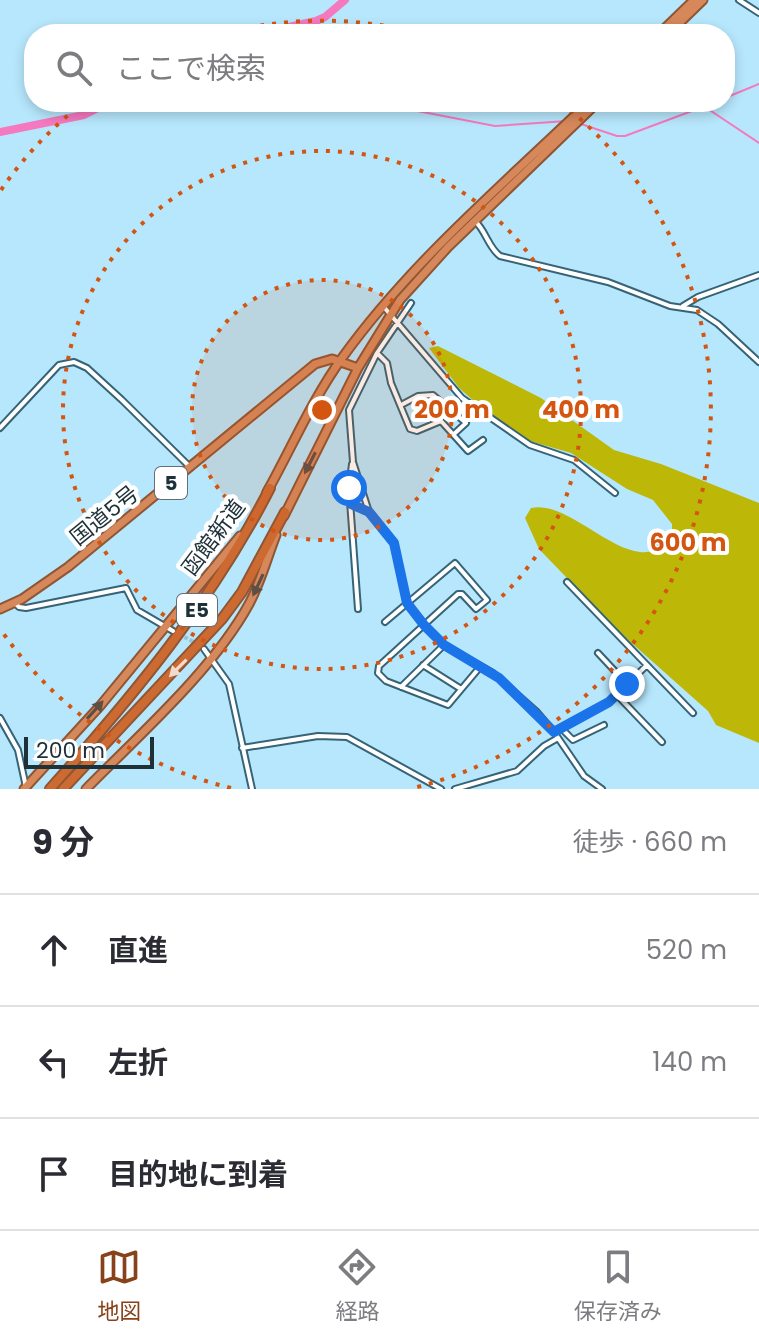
<!DOCTYPE html>
<html lang="ja">
<head>
<meta charset="utf-8">
<style>
	:root { --surface:#fff; --page:#f2f2f3; --text:#2b2b33; --muted:#7c7c81; --line:#e1e1e2; --accent:#88421a }
	body { margin:0; font-family:Poppins,"Noto Sans JP",sans-serif; background:var(--page); color:var(--text) }
	.scale { position:absolute; left:24px; bottom:20px; width:130px; box-sizing:border-box; padding-left:8px; border:4px solid #1e3139; border-top:0; font-size:22px; line-height:28px; white-space:nowrap; color:#1e3139; -webkit-text-stroke:6px #fff; paint-order:stroke }
	.stop { position:absolute; width:24px; height:24px; margin:-18px; border:6px solid #1a73e8; border-radius:50%; background:#fff }
	.stop.end { background:#1a73e8; border-color:#fff; box-shadow:0 2px 8px #0008 }
	.list { margin:0; padding:0; list-style:none }
	h2 { display:flex; justify-content:space-between; align-items:center; height:104px; margin:0; padding:0 32px; font-size:34px }
	h2 small { font-size:26px; font-weight:400; color:var(--muted) }
	.list li { display:grid; grid-template-columns:52px 1fr auto; gap:24px; align-items:center; box-sizing:border-box; height:112px; padding:0 32px; border-top:2px solid var(--line) }
	.list b { display:block; font-size:30px; white-space:nowrap }
	.list em { font-size:26px; font-style:normal; color:var(--muted) }
	.icon { flex:none; width:44px; height:44px; fill:none; stroke:currentColor; stroke-width:2; stroke-linecap:round; stroke-linejoin:round }
	.map { position:relative; flex:none; width:759px; height:789px; overflow:hidden }
	.search { position:absolute; background:var(--surface); box-shadow:0 4px 12px #0003; left:24px; right:24px; top:24px; height:88px; display:flex; align-items:center; gap:20px; box-sizing:border-box; padding:0 28px; border-radius:32px; color:var(--muted); font-size:30px }
	.sheet { height:440px; background:var(--surface) }
	nav { display:flex; justify-content:space-around; align-items:center; box-sizing:border-box; height:112px; border-top:2px solid var(--line); background:var(--surface); font-size:22px; color:var(--muted) }
	nav a { display:grid; justify-items:center; gap:4px }
	nav .on { color:var(--accent) }
	.map>svg:first-child { display:block }
	.green { fill:#bdb808 }
	.lines { fill:none; stroke-linecap:round; stroke-linejoin:round }
	.stream { stroke:#f579be; stroke-width:2 }
	.river { stroke:#f579be; stroke-width:8 }
	.minor-tunnel { stroke:#98c3d6; stroke-width:4; stroke-dasharray:4 2; stroke-linecap:butt }
	.minor-casing { stroke:#366376; stroke-width:8 }
	.trunk-casing { stroke:#8f5634; stroke-width:11 }
	.motorway-casing { stroke:#8f5634; stroke-width:12 }
	.minor { stroke:#fff; stroke-width:4 }
	.trunk { stroke:#d6885b; stroke-width:7 }
	.motorway { stroke:#cc6a32; stroke-width:8 }
	.oneway { fill:#5e4f45 }
	.oneway2 { fill:#f2dacc }
	.route { stroke:#1a73e8; stroke-width:10 }
	.ring { fill:none; stroke:#d45510; stroke-width:4; stroke-dasharray:4 8 }
	.labels { text-anchor:middle; stroke-width:8; stroke-linejoin:round; paint-order:stroke }
	.shield { fill:#fff; stroke:#626f74; stroke-width:2 }
	.shield-label { font-size:20px; font-weight:bold; fill:#1e3139 }
	.street-label { font-size:22px; fill:#1e3139; stroke:#fff }
	.centre { fill:#d45510; stroke:#fff; stroke-width:4 }
	.ring-label { font-size:24px; text-anchor:middle; font-weight:bold; fill:#d45510; stroke:#fff; stroke-width:8; stroke-linejoin:round; paint-order:stroke }
</style>
</head>
<body>
<div class="map">
<svg width="759" height="789" viewBox="0 0 759 789">
	<rect width="100%" height="100%" fill="#b7e7fd"/>
	<path class="green" d="M438,346L541,398L614,450L661,464L759,503V743L716,725L708,711L617,630L539,549L525,518L531,508C565,501 605,548 640,552C648,553 657,550 665,549L672,539V524L653,500L627,489L571,453L526,440L506,429L459,388L429,348Z"/>
	<g class="lines">
		<path class="stream" d="M725,98L759,84
			M371,102L495,126L567,121
			M705,107L759,143
			M581,124L617,136H625L716,102"/>
		<path class="river" d="M257,34L316,21L325,17L345,0
			M0,132L84,115L110,102"/>
		<path class="minor-tunnel" d="M179,634L199,645"/>
		<g class="minor-casing">
			<path id="minor" d="M739,0L759,13
				M475,221C486,231 488,247 500,256L608,282L670,306L697,310L718,324L759,362
				M411,303L377,353L349,410L353,462L369,512L394,543L407,603L424,625L444,645L493,673L537,712L554,732L584,776L602,789
				M383,306L462,398L530,445L574,460L615,493
				M683,306L698,297L759,275
				M377,353L387,363L391,383L410,429L417,431L441,421L468,451L483,440
				M403,404L418,396L433,395L466,423L454,434
				M0,428L59,365L74,362L87,368L122,400L189,466
				M352,464L349,488L358,609
				M351,504L369,512
				M567,582L693,713
				M15,603L19,607L26,608L126,588L137,610L173,631
				M385,622L455,563L487,600L476,609L462,594H458L379,666L378,673L386,681L448,705L480,667
				M204,649L229,684L252,789
				M598,653L627,684
				M423,665L461,689
				M401,687L444,645
				M617,695L662,742
				M0,718L18,750L26,787
				M561,728L573,740L604,725
				M554,732L609,702L647,665
				M242,748L318,736L347,737L441,789
				M455,789L517,771L544,746L558,738"/>
		</g>
		<g class="trunk-casing">
			<path id="trunk" d="M659,34L694,0
				M668,34L703,0
				M267,492C292,447 312,400 342,358C411,262 504,184 589,102
				M284,516L358,368L400,300L448,247L598,102
				M0,609L22,599L68,567L315,364L332,359L358,368
				M24,789L100,706L240,536
				M86,789C139,735 213,670 249,604C261,582 267,558 276,535"/>
		</g>
		<g class="motorway-casing">
			<path id="motorway" d="M50,789C133,696 213,600 270,488
				M63,789L222,619L242,592L285,512"/>
		</g>
		<use href="#minor" class="minor"/>
		<use href="#trunk" class="trunk"/>
		<use href="#motorway" class="motorway"/>
	</g>
	<defs><path id="oneway-solid" d="M-6-.8H1V-3.2L6.5 0L1 3.2V.8H-6Z" transform="scale(2)"/></defs>
	<g class="oneway">
		<use href="#oneway-solid" transform="translate(310 463) rotate(117)"/>
		<use href="#oneway-solid" transform="translate(258 585) rotate(115)"/>
		<use href="#oneway-solid" transform="translate(95 710) rotate(-48)"/>
	</g>
	<use class="oneway2" href="#oneway-solid" transform="translate(178 668) rotate(135)"/>
	<g class="lines">
		<path class="route" d="M349,488L351,504L369,512L394,543L407,603L424,625L444,645L499,678L554,732L609,702L627,684"/>
	</g>
	<circle cx="322" cy="410" r="130" fill="#d45510" fill-opacity=".12"/>
	<g class="ring">
		<circle cx="322" cy="410" r="130"/>
		<circle cx="322" cy="410" r="259"/>
		<path d="M231 788A389 389 0 0 1 1 630M1 190A389 389 0 0 1 83 103M225 33A389 389 0 0 1 419 33M561 103A389 389 0 0 1 413 788"/>
	</g>
	<g class="labels">
		<g class="shield">
			<rect x="155" y="467" width="32" height="32" rx="6"/>
			<rect x="177" y="594" width="40" height="32" rx="6"/>
		</g>
		<g class="shield-label">
			<text x="171" y="490">5</text>
			<text x="197" y="617">E5</text>
		</g>
		<g class="street-label">
			<text transform="translate(104 515) rotate(-39)" y="8">国道5号</text>
			<text transform="translate(213 537) rotate(-53)" y="8">函館新道</text>
		</g>
	</g>
	<circle cx="322" cy="410" r="12" class="centre"/>
	<g class="ring-label">
		<text x="452" y="418">200 m</text>
		<text x="581" y="418">400 m</text>
		<text x="688" y="551">600 m</text>
	</g>
</svg>
<div class="scale">200 m</div>
<div class="stop" style="left:349px;top:488px"></div>
<div class="stop end" style="left:627px;top:684px"></div>
<div class="search"><svg class="icon" aria-label="search" viewBox="0 0 24 24"><circle cx="10" cy="10" r="6"/><path d="M15 15l6 6"/></svg>ここで検索</div>
</div>
<section class="sheet">
<h2>9 分<small>徒歩 · 660 m</small></h2>
<ul class="list">
<li><svg class="icon" aria-label="ahead" viewBox="0 0 24 24"><path d="M12 20V5M6 11l6-6 6 6"/></svg><div><b>直進</b></div><em>520 m</em></li>
<li><svg class="icon" aria-label="left" viewBox="0 0 24 24"><path d="M17 20v-9H6M10 6l-5 5 5 5"/></svg><div><b>左折</b></div><em>140 m</em></li>
<li><svg class="icon" aria-label="arrive" viewBox="0 0 24 24"><path d="M6 21V4h12l-3 4 3 4H6"/></svg><div><b>目的地に到着</b></div></li>
</ul>
</section>
<nav>
<a class="on"><svg class="icon" aria-label="map" viewBox="0 0 24 24"><path d="M3 6l6-2 6 2 6-2v14l-6 2-6-2-6 2zM9 4v14M15 6v14"/></svg>地図</a>
<a><svg class="icon" aria-label="directions" viewBox="0 0 24 24"><path d="M12 3l9 9-9 9-9-9zM9 14v-3h6M13 9l2 2-2 2"/></svg>経路</a>
<a><svg class="icon" aria-label="saved" viewBox="0 0 24 24"><path d="M7 4h10v16l-5-4-5 4z"/></svg>保存済み</a>
</nav>
</body>
</html>
